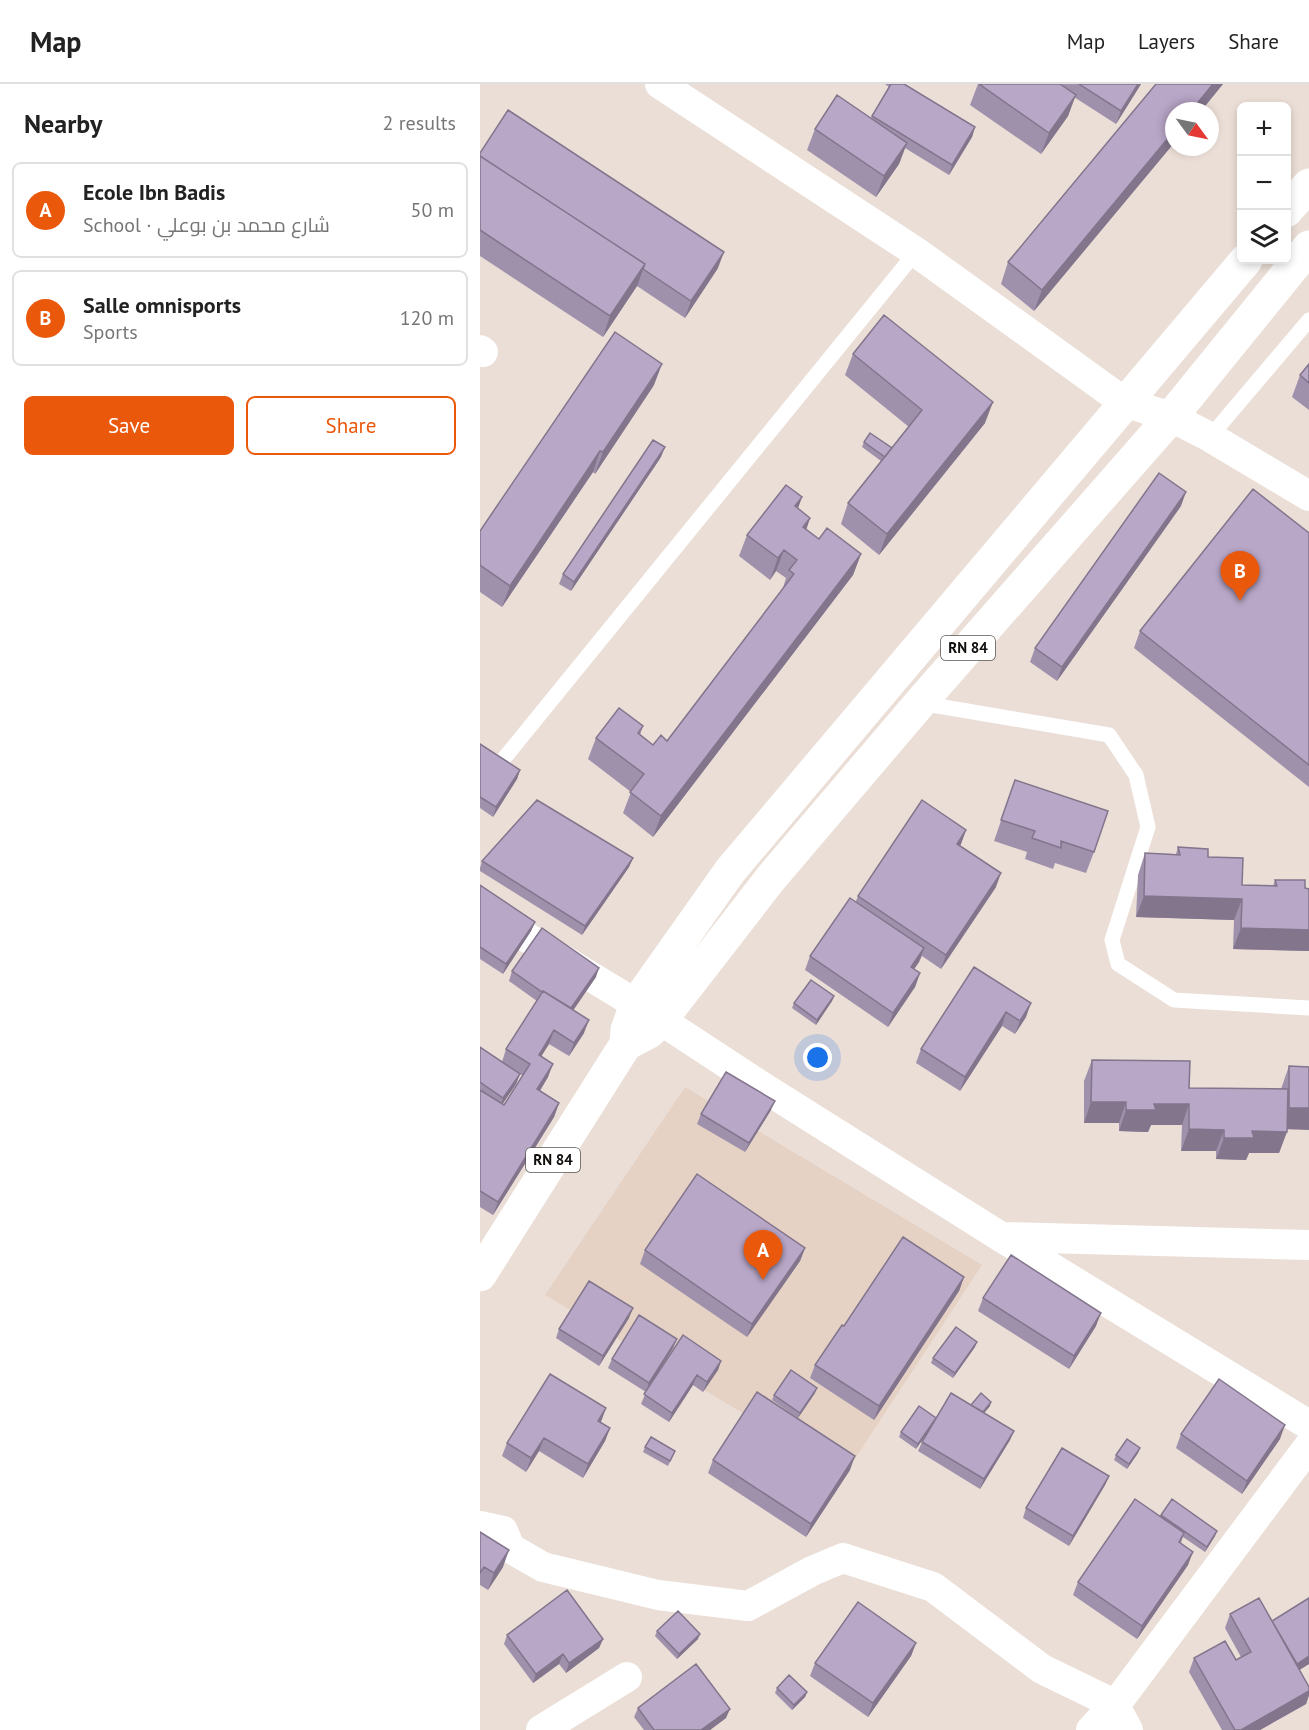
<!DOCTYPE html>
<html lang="en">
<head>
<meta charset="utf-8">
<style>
	:root { --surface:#fff; --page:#f2f2f2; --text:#222; --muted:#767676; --line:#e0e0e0; --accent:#ea580c }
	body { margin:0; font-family:"PT Sans",Cairo,sans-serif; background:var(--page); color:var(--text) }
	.controls { position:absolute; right:18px; top:18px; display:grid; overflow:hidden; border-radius:9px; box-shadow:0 3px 9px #0003 }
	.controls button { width:54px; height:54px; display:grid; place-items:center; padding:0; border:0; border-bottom:2px solid var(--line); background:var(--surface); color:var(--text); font:30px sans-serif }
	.compass { position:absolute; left:685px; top:18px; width:54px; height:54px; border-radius:50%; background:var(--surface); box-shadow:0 3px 9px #0003; rotate:123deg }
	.you { position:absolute; left:338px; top:974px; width:21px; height:21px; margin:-15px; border:4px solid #fff; border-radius:50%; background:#1a73e8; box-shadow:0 0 0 9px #1a73e833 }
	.badge { display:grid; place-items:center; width:39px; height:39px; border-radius:50%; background:var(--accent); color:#fff; font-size:20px; font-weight:700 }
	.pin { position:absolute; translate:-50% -50px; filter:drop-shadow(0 2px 3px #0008) }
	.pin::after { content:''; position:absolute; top:32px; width:21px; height:18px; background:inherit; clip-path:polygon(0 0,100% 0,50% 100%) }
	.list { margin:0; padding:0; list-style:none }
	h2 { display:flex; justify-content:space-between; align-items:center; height:78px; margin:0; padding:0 24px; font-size:26px }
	h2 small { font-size:20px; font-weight:400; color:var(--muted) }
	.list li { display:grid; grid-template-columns:39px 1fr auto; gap:18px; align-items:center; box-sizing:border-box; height:96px; margin:0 12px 12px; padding:0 12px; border:2px solid var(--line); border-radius:9px }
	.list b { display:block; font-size:22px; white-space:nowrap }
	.list p { margin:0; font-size:20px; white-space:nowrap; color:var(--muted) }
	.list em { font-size:20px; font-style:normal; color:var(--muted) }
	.actions { display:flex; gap:12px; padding:18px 24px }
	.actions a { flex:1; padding:14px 0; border:2px solid var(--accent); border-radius:9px; text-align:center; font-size:21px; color:var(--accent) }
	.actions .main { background:var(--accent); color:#fff }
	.icon { flex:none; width:33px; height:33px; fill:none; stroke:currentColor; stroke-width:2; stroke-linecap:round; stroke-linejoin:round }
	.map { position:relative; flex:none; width:829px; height:1646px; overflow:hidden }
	header { display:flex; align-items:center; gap:36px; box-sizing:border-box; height:84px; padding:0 30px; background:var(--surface); border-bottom:2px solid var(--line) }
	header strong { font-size:28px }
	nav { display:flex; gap:33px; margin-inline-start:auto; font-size:21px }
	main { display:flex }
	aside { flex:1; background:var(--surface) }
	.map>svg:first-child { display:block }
	.built { fill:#e6d2c5 }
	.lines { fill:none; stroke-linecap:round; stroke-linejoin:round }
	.lane { stroke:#fff; stroke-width:15 }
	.street { stroke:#fff; stroke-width:30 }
	.primary { stroke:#fff; stroke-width:33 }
	.wall { fill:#9f90ac; fill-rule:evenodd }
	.shaded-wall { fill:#82758c }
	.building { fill:#b9a7c8; stroke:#82758c; stroke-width:1.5 }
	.labels { text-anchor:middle; stroke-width:5; stroke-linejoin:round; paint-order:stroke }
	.shield { fill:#fff; stroke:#585654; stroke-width:1.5 }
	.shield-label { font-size:15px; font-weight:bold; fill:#110d0a }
</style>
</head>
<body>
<header>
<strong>Map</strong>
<nav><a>Map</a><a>Layers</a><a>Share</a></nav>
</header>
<main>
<aside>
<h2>Nearby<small>2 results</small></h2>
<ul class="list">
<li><span class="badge">A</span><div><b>Ecole Ibn Badis</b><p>School · شارع محمد بن بوعلي</p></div><em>50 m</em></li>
<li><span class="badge">B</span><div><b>Salle omnisports</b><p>Sports</p></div><em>120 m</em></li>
</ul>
<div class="actions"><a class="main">Save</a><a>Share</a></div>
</aside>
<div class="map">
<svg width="829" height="1646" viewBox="0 0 829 1646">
	<rect width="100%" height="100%" fill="#ebded6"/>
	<path class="built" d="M205,1003L502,1181L365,1390L65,1211Z"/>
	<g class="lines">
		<path class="lane" d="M730,353L829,236
			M440,619L629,651L656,691L668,743L632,856L638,880L694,916L829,924
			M0,704L436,168"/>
		<path class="street" d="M180,0L436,168L644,318L691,333L730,353L829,412
			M0,266L3,268
			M0,825L156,920L278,1000L521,1153L829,1341
			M524,1153L829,1161
			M0,1442L23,1447L30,1464L63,1483L178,1511L268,1522L332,1487L363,1474L453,1503L562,1585L634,1620L648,1646
			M61,1646L147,1593
			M611,1646L642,1612L829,1362"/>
		<path class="primary" d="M806,127L829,101
			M146,960L169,948L181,936L291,794L440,619L691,333L829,163
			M0,1191L146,960L147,946L156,920L250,787L766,176"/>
	</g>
	<path class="wall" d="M405,0H425L495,43L492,53L469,91L425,64L419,80L396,113L327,66L335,45L391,34L409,3Z
		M498,0H661L636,40L594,13L588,32L561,70L490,21Z
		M676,0H743L721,27H694V59L554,227L521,200L528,178Z
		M0,69L238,184L205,234L157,202L123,253L0,172Z
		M373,270L505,339L399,471L361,440L368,419L401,377L382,363L384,358L412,364L429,343L365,291Z
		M829,280V326L812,313L820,291Z
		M174,301L115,390L113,388L22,523L0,508V447Z
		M181,373L91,507L79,500L83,490Z
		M322,413L318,424L330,434L326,446L339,455L381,470L373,491L173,753L143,729L151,708L108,675L116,654L163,642L160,651L173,661L187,657L302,507L306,494L296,487L290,496L259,472L267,451Z
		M701,422L577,597L550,578L555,564Z
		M829,449V703L654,564L660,547Z
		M0,660L40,686L37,695L13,733L0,724Z
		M535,696L614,768L606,789L575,779L573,785L545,775L547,768L514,757Z
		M486,746L480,762L516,803L461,885L442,872L439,878L434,885L440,889L435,903L408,943L325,886L330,872L376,817L378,812Z
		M698,763L728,773L762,801L793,802L795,796L825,804L829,805V867L753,865L754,836L656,833L658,791L665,769L696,770Z
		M153,774L149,783L102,851L0,787V784L2,777Z
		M0,801L55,838L51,847L23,890L0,875Z
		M494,883L546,933L535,950L522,942L480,1007L436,979L441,965Z
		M32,887L116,893L93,926L104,949L89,972L69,960L61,972L68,993L60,1007L79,1019L74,1033L13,1131L0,1123V963L22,978L26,965L57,917L29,897ZM33,985L43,992L24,1021L22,1020L36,1000L40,990Z
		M354,912L352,917L336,941L312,924L314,919Z
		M612,976L709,1004L801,1005L809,982L829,983L799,1069H769L766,1076L736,1075V1067H701L702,1041H671L668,1048L639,1047V1039H604V997Z
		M291,1026L265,1068L217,1040L221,1030Z
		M325,1164L320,1177L267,1253L160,1180L165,1166Z
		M484,1193L479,1207L394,1336L330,1294L335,1281L364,1242Z
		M503,1214L616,1242L589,1285L498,1227Z
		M149,1234L119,1282L76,1254L79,1245Z
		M197,1255L193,1264L167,1306L241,1277L238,1286L223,1308L213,1301L189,1338L161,1320L166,1308L128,1284L132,1275Z
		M495,1263L473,1294L451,1279L453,1274Z
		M335,1309L318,1334L292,1316L294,1311Z
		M491,1321L510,1322L504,1329L534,1347L530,1356L500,1405L438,1367L442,1358L447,1349L436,1365L419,1353L421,1348L456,1334Z
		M121,1338L130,1344L125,1357L103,1394L59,1367L46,1388L22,1372L27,1359Z
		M701,1350L800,1355L762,1410L696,1364Z
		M165,1363L195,1367L188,1382L163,1368Z
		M658,1369L647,1385L634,1376L636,1371Z
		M233,1376L370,1386L326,1453L228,1389Z
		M629,1392L625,1401L589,1462L543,1434L546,1424Z
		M681,1431L735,1452L725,1468L703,1453L701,1459L708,1481L657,1555L593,1511L598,1498L680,1433Z
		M0,1448L23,1483L8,1506L0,1501Z
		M829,1514V1580L819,1586L829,1603V1611L826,1620L780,1646H742L709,1588L714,1574L756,1576L761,1573L745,1544L750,1530L792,1537Z
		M177,1547L218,1555L197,1575L175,1552Z
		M27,1551L123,1555L119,1564L86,1589L79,1580L53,1599L24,1560Z
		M436,1559L431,1572L388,1633L330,1592L335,1579Z
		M297,1604L327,1608L325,1613L312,1626L295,1609Z
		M158,1624L246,1634L230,1646H164L154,1633Z"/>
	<path class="shaded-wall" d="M658,0H661L636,40L641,27Z
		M733,0H743L721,27H711Z
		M596,11L588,32L561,70L569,49Z
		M495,43L492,53L469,91L472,81Z
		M694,47V59L554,227L562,206Z
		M427,59L419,80L396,113L404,92Z
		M244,168L238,184L205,234L211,217Z
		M165,180L157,202L123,253L130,232Z
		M182,280L174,301L115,390L123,368Z
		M513,318L505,339L399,471L407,450Z
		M185,363L181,373L91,507L94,498Z
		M120,367L113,388L22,523L30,502Z
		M706,408L701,422L577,597L582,583Z
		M322,413L314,435L315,422Z
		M330,434L323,455V443Z
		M304,466L296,487L290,496L298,474Z
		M381,470L373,491L173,753L181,732Z
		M40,686L37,695L13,733L16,723Z
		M486,746L481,760L472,774L477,760Z
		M153,774L149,783L102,851L105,842Z
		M521,789L516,803L461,885L466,871Z
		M664,812L762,815L754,836L656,833Z
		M55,838L51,847L23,890L26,880Z
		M761,844L829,846V867L753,865Z
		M444,864L439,878L426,897L431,883Z
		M119,884L116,893L86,937L89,927Z
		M440,889L435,903L408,943L413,929Z
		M354,912L352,917L336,941L337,936Z
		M551,919L546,933L535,950L540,937Z
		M526,928L522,942L480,1007L485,993Z
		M109,936L104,949L89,972L94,959Z
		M74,946L69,960L54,984L59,971Z
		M73,980L68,993L52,1019L57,1005Z
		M40,990L36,1000L20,1024L23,1014Z
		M295,1017L291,1026L265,1068L269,1059Z
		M611,1018H646L639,1039H604Z
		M79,1019L74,1033L13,1131L18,1118Z
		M674,1020H709L702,1041H671L668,1048L639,1047L646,1026Z
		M809,1024H829V1046L801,1045Z
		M709,1045L744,1046L736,1067H701Z
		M772,1047L807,1048L799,1069H769L766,1076L736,1075L744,1054Z
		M325,1164L320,1177L267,1253L272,1240Z
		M484,1193L479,1207L394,1336L399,1322Z
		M153,1224L149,1234L119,1282L123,1272Z
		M621,1229L616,1242L589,1285L594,1272Z
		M197,1255L193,1264L166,1308L169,1299Z
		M497,1258L495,1263L473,1294L475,1289Z
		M241,1277L238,1286L223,1308L227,1298Z
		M217,1291L213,1301L189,1338L192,1329Z
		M337,1304L335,1309L318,1334L320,1329Z
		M511,1318L510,1322L500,1334L502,1329Z
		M126,1324L121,1338L113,1350L118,1337Z
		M456,1334L454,1339L436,1365L438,1360Z
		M805,1341L800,1355L762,1410L767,1397Z
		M130,1344L125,1357L103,1394L108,1380Z
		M534,1347L530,1356L500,1405L504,1395Z
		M64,1354L59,1367L46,1388L51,1374Z
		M660,1364L658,1369L647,1385L649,1380Z
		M375,1372L370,1386L326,1453L331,1440Z
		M629,1392L625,1401L589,1462L593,1452Z
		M737,1447L735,1452L725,1468L727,1463Z
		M29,1466L23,1483L8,1506L14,1489Z
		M713,1468L708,1481L657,1555L662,1542Z
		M220,1550L218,1555L197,1575L199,1570Z
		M123,1555L119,1564L86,1589L89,1579Z
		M436,1559L431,1572L388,1633L393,1619Z
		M83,1570L79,1580L53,1599L56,1590Z
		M829,1572V1580L813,1590L817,1580Z
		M829,1607V1611L826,1620L780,1646H761Z
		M327,1608L325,1613L312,1626L314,1621Z
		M250,1625L246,1634L230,1646H221Z"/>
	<path class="building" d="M411,0H424L495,43L472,81L392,32Z
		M499,0H580L596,11L569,49Z
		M599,0H658L641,27Z
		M676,0H733L711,27H694V47L562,206L528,178Z
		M357,11L427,59L404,92L335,45Z
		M28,26L244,168L211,217L163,185L165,180L0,72V69Z
		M0,72L165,180L130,232L0,146Z
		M404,231L513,318L407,450L368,419L442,326L373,270Z
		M135,248L182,280L123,368L120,367L30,502L0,481V447Z
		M829,280V299L820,291Z
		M390,349L412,364L405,373L384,358Z
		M173,356L185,363L94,498L83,490Z
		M679,389L706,408L582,583L555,564Z
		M306,401L322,413L315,422L330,434L323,443L339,455L347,444L381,470L181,732L150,708L164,690L116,654L139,624L163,642L158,649L173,661L181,651L187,657L314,490L309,486L317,476L304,466L298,474L267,451Z
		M773,405L829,449V681L660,547Z
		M0,660L40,686L16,723L0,713Z
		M535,696L628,727L614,768L581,757V764L552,754L555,747L521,736Z
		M57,716L153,774L105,842L2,777Z
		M442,716L486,746L477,760L521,789L466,871L378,812Z
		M698,763L728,765V773L763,774L762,801L797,802L795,796H825V804L829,805V846L761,844L762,815L664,812L665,769L700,771Z
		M0,801L55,838L26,880L0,863Z
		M370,814L444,864L431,883L440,889L413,929L330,872Z
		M62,844L119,884L91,924L63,907L62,908L32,887Z
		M494,883L551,919L540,937L526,928L485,993L441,965Z
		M331,896L354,912L337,936L314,919Z
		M63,907L109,936L94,959L74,946L59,971L73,980L57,1005L79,1019L18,1118L0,1107V1006L24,1021L50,980L26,965Z
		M0,963L40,990L23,1014L0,998Z
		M612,976L710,977L709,1004L808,1005L807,1048L772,1047L774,1054H744V1046L709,1045V1020H674L676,1026H646V1018H611Z
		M809,982L829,983V1024H809Z
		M246,988L295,1017L269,1059L221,1030Z
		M217,1090L325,1164L272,1240L165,1166Z
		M423,1153L484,1193L399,1322L335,1281L362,1241L364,1242Z
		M531,1171L621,1229L594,1272L503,1214Z
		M109,1197L153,1224L123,1272L79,1245Z
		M159,1231L197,1255L169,1299L132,1275Z
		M476,1243L497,1258L475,1289L453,1274Z
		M203,1251L241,1277L227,1298L217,1291L192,1329L164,1310Z
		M311,1286L337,1304L320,1329L294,1311Z
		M70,1290L126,1324L118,1337L130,1344L108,1380L64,1354L51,1374L27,1359Z
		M739,1295L805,1341L767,1397L701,1350Z
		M277,1308L375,1372L331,1440L233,1376Z
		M471,1309L534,1347L504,1395L442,1358Z
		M501,1309L511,1318L503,1328L491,1321Z
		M439,1322L456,1334L438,1360L421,1348Z
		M171,1353L195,1367L190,1377L165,1363Z
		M647,1355L660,1364L649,1380L636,1371Z
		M582,1364L629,1392L593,1452L546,1424Z
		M655,1415L704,1449L699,1458L713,1468L662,1542L598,1498Z
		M692,1415L737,1447L727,1463L681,1431Z
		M0,1448L29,1466L14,1489L4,1483L0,1489Z
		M87,1506L123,1555L89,1579L83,1570L56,1590L27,1551Z
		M779,1514L829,1603V1607L761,1646H755L714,1574L745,1557L756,1576L771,1568L750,1530Z
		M829,1514V1572L817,1580L792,1537Z
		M378,1518L436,1559L393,1619L335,1579Z
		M198,1527L220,1550L199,1570L177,1547Z
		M216,1580L250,1625L221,1646H174L158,1624Z
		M309,1591L327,1608L314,1621L297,1604Z"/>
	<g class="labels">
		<g class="shield">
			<rect x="461" y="552" width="54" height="24" rx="4.5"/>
			<rect x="46" y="1064" width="54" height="24" rx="4.5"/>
		</g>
		<g class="shield-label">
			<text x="488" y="569">RN 84</text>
			<text x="73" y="1081">RN 84</text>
		</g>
	</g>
</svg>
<div class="controls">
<button>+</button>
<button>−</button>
<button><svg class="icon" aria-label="layers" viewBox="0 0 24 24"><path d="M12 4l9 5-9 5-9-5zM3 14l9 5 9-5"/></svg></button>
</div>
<svg class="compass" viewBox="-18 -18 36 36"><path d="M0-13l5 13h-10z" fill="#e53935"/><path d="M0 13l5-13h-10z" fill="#767676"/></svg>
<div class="you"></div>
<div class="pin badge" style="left:283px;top:1196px">A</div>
<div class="pin badge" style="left:760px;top:517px">B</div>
</div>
</main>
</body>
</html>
